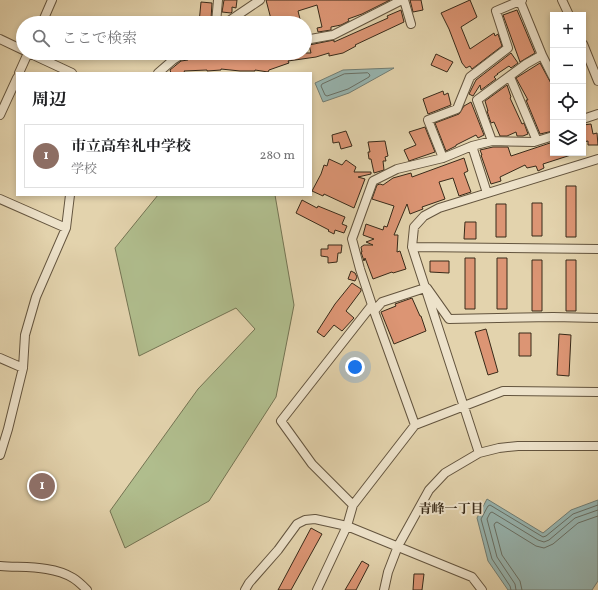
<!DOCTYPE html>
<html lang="ja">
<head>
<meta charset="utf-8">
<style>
	:root { --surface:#fff; --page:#f2f2f2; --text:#202124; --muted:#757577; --line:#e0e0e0; --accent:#0f766e }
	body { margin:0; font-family:Vollkorn,"Noto Serif JP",serif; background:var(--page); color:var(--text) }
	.controls { position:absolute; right:12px; top:12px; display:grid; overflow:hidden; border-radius:0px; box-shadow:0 2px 6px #0003 }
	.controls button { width:36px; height:36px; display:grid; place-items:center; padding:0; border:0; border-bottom:1px solid var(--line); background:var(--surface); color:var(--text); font:20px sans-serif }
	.you { position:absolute; left:355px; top:367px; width:14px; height:14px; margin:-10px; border:3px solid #fff; border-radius:50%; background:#1a73e8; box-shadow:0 0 0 6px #1a73e833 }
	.badge { display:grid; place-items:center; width:26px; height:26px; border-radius:50%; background:var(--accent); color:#fff; font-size:13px; font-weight:700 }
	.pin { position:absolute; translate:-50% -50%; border:2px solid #fff; box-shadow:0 1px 4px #0006 }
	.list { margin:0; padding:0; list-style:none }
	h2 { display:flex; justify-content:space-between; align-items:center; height:52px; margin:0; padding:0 16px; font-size:17px }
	h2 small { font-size:13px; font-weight:400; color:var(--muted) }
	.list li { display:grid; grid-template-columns:26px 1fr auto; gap:12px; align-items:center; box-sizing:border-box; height:64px; margin:0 8px 8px; padding:0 8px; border:1px solid var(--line); border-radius:0px }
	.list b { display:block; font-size:15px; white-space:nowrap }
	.list p { margin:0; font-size:13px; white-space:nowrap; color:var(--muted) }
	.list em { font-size:13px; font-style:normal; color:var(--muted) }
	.icon { flex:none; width:22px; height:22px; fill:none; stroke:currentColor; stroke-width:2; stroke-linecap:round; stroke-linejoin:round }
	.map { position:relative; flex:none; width:598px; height:590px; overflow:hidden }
	.search { position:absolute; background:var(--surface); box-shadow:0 2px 6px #0003; left:16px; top:16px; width:296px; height:44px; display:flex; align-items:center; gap:10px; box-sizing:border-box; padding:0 14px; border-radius:22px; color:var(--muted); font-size:15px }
	.panel { position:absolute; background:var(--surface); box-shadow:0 2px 6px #0003; left:16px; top:72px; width:296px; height:124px; border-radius:0px }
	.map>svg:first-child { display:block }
	.green { fill:#b0bd8d; stroke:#747453 }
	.water { fill:#97b6b2; stroke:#717e75 }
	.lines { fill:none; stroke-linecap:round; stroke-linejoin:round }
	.shore { stroke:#687066; stroke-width:1 }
	.building { fill:#dc9574; stroke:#382a19 }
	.minor-casing { stroke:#63543e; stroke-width:10 }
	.minor { stroke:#ede2ca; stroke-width:8 }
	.labels { text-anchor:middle; stroke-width:4; stroke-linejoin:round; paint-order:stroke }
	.neighbourhood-label { font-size:13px; font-weight:bold; fill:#382a19; stroke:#ede2ca }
</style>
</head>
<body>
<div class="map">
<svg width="598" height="590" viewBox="0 0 598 590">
	<rect width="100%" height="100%" fill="#e3d3ad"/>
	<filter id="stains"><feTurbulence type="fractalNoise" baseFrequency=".005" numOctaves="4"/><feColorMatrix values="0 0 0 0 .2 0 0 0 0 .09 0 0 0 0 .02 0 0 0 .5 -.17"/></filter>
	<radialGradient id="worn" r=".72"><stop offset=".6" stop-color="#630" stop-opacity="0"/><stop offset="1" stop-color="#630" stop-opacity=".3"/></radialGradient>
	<path class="green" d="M158,195H275L294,305L276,397L209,501L125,548L110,511L198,389L255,329L236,308L139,356L115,248Z"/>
	<path class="water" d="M394,68L349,93L323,102L315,83L343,70Z
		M487,499L543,533L571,510L598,500V581L592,590H508L488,561L477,518Z"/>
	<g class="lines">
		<path class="shore" d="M368,73L370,75L369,77L348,89L327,96L325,95L321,86L322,84L344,74Z
			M511,590L510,586L492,559L481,519L488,506L490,505L543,537L546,536L573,514L598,505
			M516,590L515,584L497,557L487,519L490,513L492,512L538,540L544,542L549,540L575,518L598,510
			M522,590L520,581L502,555L494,525L495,523L497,522L536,546L544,548L553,544L578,523L598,516"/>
	</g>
	<path class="building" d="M224,0H237L236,8L232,7V12L231,13L222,12Z
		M266,0H390L362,14L348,19L349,21L341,25L331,27V30L318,32L317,28L322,27L317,5L298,11L301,23H272Z
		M410,0H421L423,10L413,12Z
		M470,0L477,17L461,27L470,49L494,33L495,36L498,34L502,46L472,69L470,66L466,68L462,63L449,29L441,13Z
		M201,2L212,3L211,19L208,18V23H199Z
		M401,10L404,22L355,45L356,46L343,53L329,56V53L316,57L288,61L289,63L269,70L268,72L255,70V71H240L221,69V70L207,71V70L184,71L185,73H171L170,70L181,61L188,60V57L192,53L205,54V55L224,53L259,54L270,55V57L291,53H311L309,45L334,40V42L388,18L387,16Z
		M517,10L535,53L520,62L503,15Z
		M511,53L518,63L511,68L509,66L497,74H498L494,77L496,79L481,90L480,85L473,96L469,94L476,80Z
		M436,54L453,62L447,72L431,65Z
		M540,63L553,87V131L540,134L526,100H528L516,78Z
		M507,85L511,97L510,98L522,124L524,123L528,134L523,136H517L516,132L507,136H500L494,122L491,123L487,111H488L485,101Z
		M443,91L444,95L448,93L451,105L428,114L423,99Z
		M471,102L484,135L478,138L476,135L456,145V146L446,151L435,123L459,114L464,106Z
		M591,124L593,134L597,133L598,145H588V141L583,142V125Z
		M425,127L435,152L409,161L404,150L416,145L409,132Z
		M346,131L352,146L341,149L339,142L333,143L332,135Z
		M385,141L388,156L385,157L386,161H383L384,170L374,173L371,159H369L368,152H370L368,142Z
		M553,142V153H573L574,154L543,164L544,168L538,171L536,166L527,168L525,165L500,177L501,181L491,184L481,155H482L480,150L493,147H508L511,156Z
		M464,158L468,171L464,173L471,192L459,196L453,178L439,182L445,199L422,207L423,209L410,214L407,204L394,235H398L397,252L400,251L406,269L393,273L392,272L373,279L365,258L364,261L361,252H362L361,247L364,245H373L366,242L374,239L363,235L366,224L383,230L384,226L387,227L394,206L372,199L377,185L380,184L383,185L393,178L411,173L412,177Z
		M329,159L342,165L346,160L356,167L354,172H371V174L358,177L365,179L354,208L324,194L323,196L312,191L321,174L324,165L327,166Z
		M566,186H576V237H566Z
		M302,200L317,208L318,206L345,217L342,224L347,226L344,233L335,230L334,234L328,231L329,230L296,213Z
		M532,203H542V236H532Z
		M496,204H506V237H496Z
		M465,222H476V239H464Z
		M328,245H342L341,253H338L337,262L328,263V257L321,256V249H328Z
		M465,258H475V309H465Z
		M497,258H507V309H497Z
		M532,260H542V311H532Z
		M566,260H576V311H566Z
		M430,261H449V273L430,272Z
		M351,271L355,273L357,277L355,281L348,279Z
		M352,283L361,289V291L346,311L354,318L342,331L334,325L324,337L317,332L335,304Z
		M412,298L420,316H421L426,331L394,344L381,312L396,306L395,304Z
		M486,329L498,372L488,375L475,332Z
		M519,333H531V356H519Z
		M559,334L571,335L569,376L557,375Z
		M311,528L322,534L291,590H278Z
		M362,561L369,565L356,590H345Z
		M414,574H424L422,590H413Z"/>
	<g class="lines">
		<g class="minor-casing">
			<path id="minor" d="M404,0L411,24
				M562,0L569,15
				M42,23L52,0
				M216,23L218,0
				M226,23L260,0
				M0,39L23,50
				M305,40L333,35L402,0
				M583,44L598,81
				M29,53L72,73
				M542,55L553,77
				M19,73L28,53
				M158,73L173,60L184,53
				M510,77L537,141
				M0,115L17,78
				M583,119L598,114
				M492,141L477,100L526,64L542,55L520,1
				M472,146L487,193
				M443,158L428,120L457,109L470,77L508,48L496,11L522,0
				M0,199L66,228
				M412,247L598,249
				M427,288L449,319L553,317L598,318
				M374,311L382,302L425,288
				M0,358L23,368
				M415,425L374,311L360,269L352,239L373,181L397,169L443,158L472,146L492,141L534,142L553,136
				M479,453L412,247L414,227L424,216L439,208L598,159
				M0,455L8,429L23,368L25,335L36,297L66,228L70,195
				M353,505L312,464L281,421L372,305
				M0,566C23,568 52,565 73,578C78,581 83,586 87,590
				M245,590L249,583L278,550L297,524L305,520L315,519L347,526L472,577L482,590
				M317,590L347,526L353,505L415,425L503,391L598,392
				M384,590L388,572L398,546L429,490L445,473L479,453L499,448L518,446H598"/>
		</g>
		<use href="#minor" class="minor"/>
	</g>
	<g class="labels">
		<g class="neighbourhood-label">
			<text x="451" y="513">青峰一丁目</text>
		</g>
	</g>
	<rect width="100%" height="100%" filter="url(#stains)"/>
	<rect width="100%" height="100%" fill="url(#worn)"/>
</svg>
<div class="controls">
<button>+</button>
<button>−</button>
<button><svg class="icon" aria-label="locate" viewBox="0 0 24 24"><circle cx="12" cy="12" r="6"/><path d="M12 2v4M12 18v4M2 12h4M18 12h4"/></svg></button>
<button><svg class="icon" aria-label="layers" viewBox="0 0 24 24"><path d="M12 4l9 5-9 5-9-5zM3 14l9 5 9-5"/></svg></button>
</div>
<div class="you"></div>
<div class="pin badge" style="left:42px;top:486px;background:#8d6e63">1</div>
<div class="search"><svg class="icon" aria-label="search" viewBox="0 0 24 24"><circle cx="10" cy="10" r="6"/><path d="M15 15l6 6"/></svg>ここで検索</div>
<section class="panel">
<h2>周辺<small></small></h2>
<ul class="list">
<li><span class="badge" style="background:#8d6e63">1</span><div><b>市立高牟礼中学校</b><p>学校</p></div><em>280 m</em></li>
</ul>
</section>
</div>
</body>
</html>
